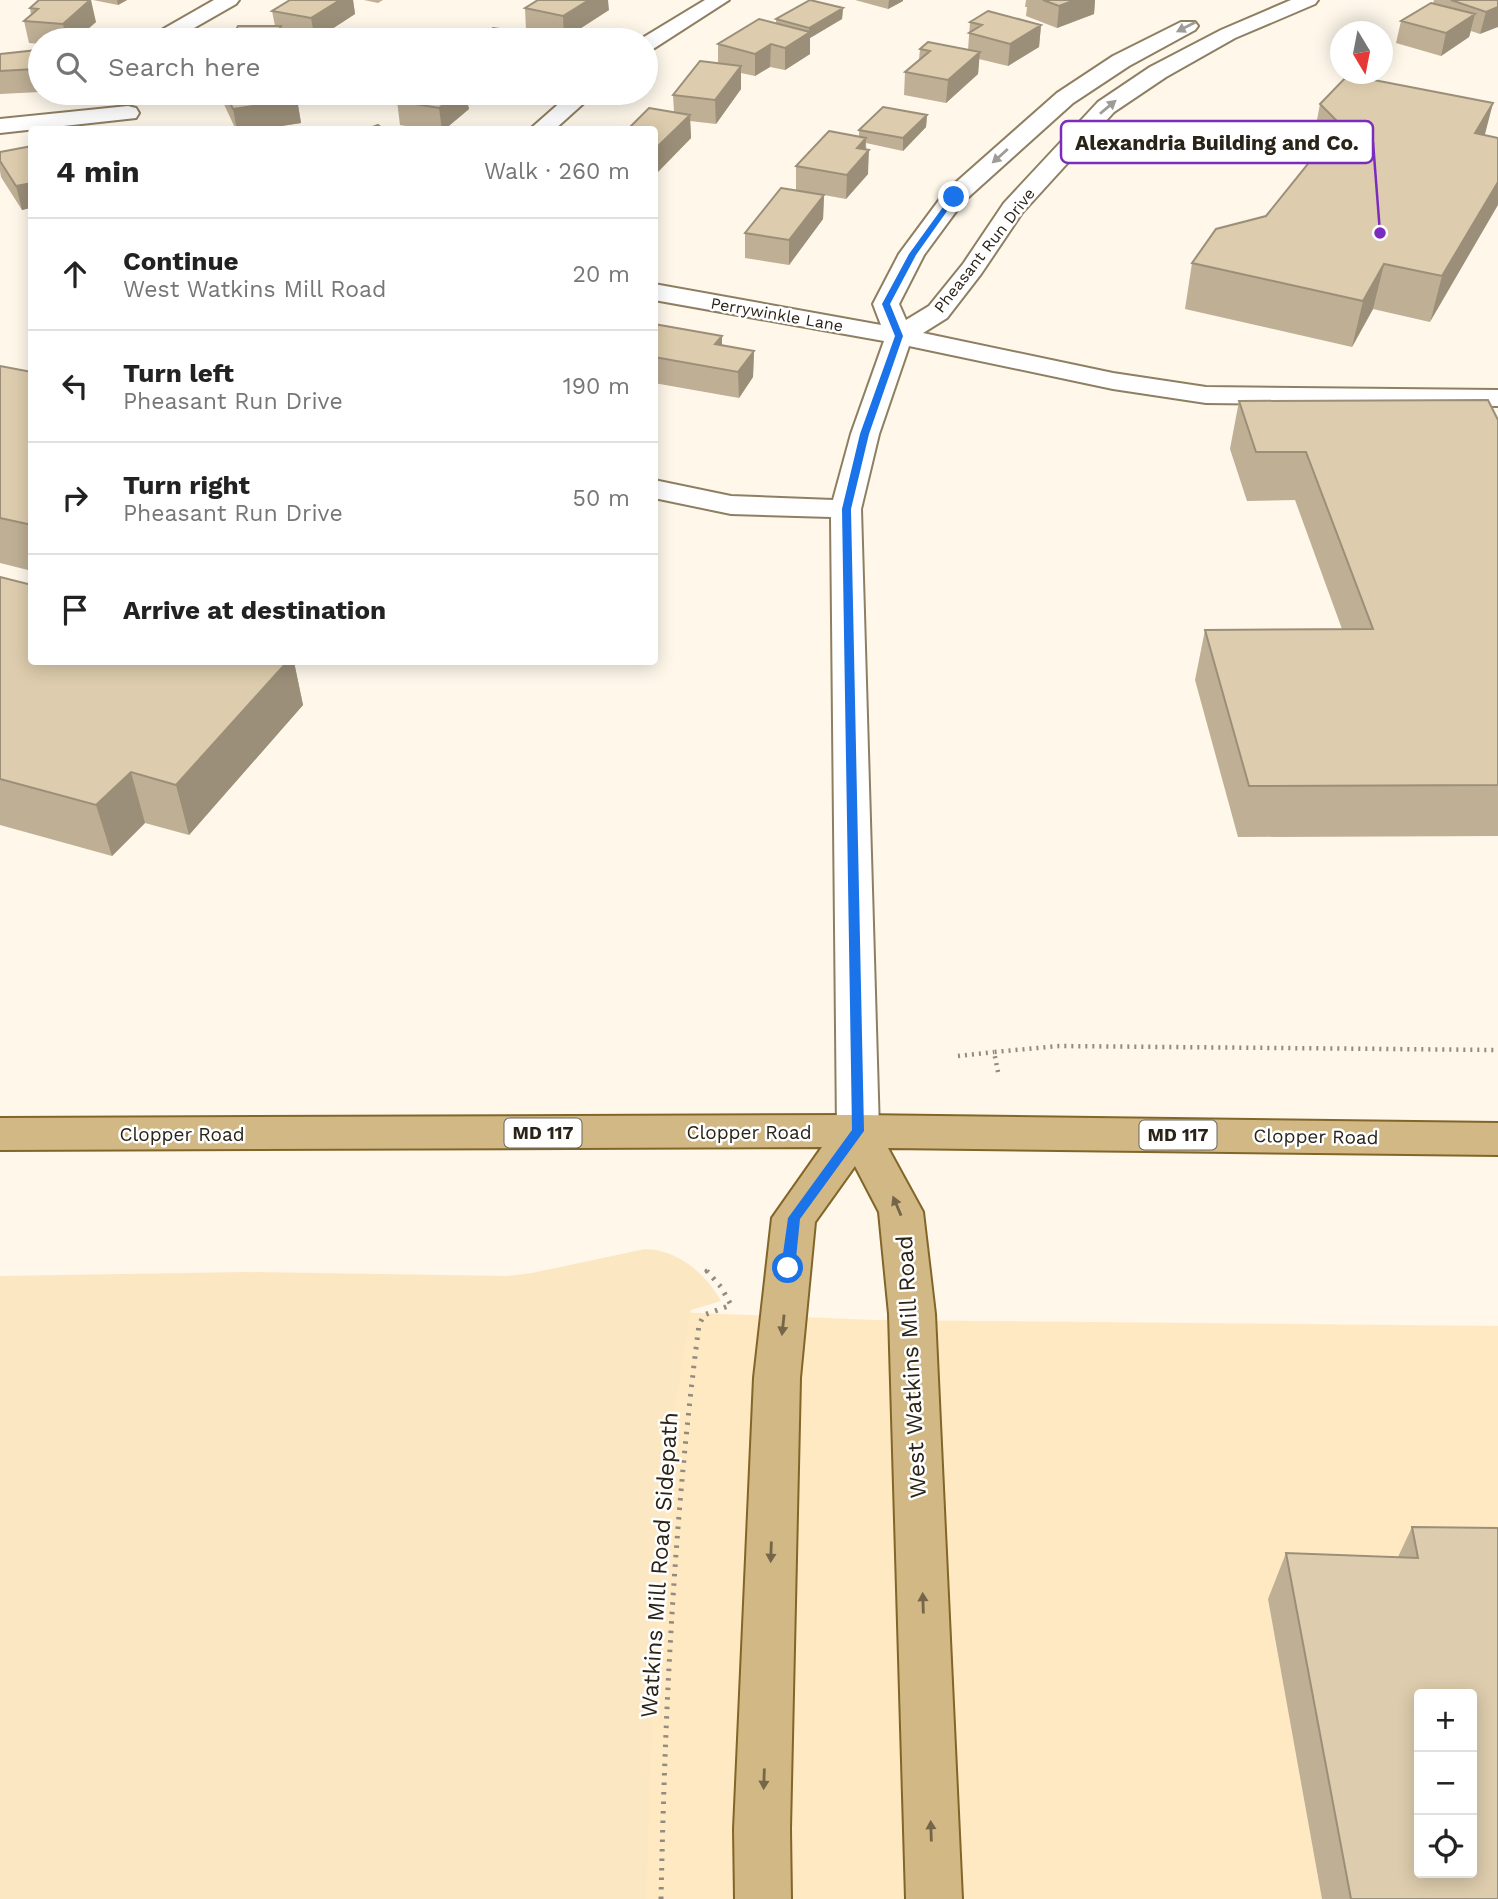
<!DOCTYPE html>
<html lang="en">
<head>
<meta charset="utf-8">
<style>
	:root { --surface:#fff; --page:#f2f2f2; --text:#222; --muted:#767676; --line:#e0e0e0 }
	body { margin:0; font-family:"Work Sans",sans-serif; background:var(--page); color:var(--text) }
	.controls { position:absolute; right:21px; bottom:21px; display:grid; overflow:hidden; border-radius:7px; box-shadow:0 4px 18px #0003 }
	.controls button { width:63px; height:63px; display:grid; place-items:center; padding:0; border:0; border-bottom:2px solid var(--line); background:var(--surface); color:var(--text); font:35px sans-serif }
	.compass { position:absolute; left:1330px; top:21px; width:63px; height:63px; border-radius:50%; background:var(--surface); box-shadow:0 4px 18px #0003; rotate:170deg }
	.stop { position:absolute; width:21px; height:21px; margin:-16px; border:5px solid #1a73e8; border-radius:50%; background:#fff }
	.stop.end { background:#1a73e8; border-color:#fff; box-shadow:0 2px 7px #0008 }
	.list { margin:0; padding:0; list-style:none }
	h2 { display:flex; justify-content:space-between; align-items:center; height:91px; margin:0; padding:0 28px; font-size:30px }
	h2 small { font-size:23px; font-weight:400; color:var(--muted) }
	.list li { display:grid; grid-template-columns:46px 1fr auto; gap:21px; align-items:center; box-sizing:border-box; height:112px; padding:0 28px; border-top:2px solid var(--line) }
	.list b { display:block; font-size:26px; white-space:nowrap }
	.list p { margin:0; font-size:23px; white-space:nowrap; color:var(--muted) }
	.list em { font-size:23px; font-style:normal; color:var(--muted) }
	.icon { flex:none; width:38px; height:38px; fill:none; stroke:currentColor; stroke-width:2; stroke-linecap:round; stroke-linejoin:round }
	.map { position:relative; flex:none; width:1498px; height:1899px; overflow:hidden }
	.search { position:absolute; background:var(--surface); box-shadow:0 4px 18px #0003; left:28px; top:28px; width:630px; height:77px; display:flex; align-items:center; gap:18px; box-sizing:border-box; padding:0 24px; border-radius:38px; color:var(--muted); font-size:26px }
	.panel { position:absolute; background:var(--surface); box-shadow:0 4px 18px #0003; left:28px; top:126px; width:630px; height:539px; border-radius:7px }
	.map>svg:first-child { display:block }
	.built { fill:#ffe9c3; fill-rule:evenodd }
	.green { fill:#fce7c3 }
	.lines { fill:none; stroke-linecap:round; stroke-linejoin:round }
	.minor-casing { stroke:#8f7f62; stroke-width:4 }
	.major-casing { stroke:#826529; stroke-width:4 }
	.path-far1 { stroke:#928b7f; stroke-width:4.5; stroke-dasharray:2 5; stroke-linecap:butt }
	.path { stroke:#928b7f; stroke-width:5; stroke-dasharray:2.5 7; stroke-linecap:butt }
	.minor { fill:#fff; fill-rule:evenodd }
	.major { fill:#d1b884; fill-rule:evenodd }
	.wall { fill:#beaf95 }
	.shaded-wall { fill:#9b8f79 }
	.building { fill:#ddccad; stroke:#9b8f79; stroke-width:2; fill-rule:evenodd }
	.oneway { fill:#9f9c97 }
	.oneway2 { fill:#756649 }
	.route { fill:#1a73e8 }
	.labels { text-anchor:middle; stroke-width:5; stroke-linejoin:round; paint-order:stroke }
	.far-street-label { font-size:16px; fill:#2a2318; stroke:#fff }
	.shield { fill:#fff; stroke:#6a655d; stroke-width:2 }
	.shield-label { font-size:18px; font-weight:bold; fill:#2a2318 }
	.street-label { font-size:19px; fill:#2a2318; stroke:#fff }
	.near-street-label { font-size:23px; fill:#2a2318; stroke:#fff }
	.leader { fill:none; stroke:#7b2cbf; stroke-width:2.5 }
	.callout-dot { fill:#7b2cbf; stroke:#fff; stroke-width:2.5 }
	.callout { fill:#fff; stroke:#7b2cbf; stroke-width:2.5 }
	.callout-label { font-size:21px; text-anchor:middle; font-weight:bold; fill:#2a2318 }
</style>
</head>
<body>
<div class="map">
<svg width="1498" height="1899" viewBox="0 0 1498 1899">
	<rect width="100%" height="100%" fill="#fef7ea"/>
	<path class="built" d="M0,1286L877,1320L1498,1326V1899H0ZM1419,1694H1472V1873H1419Z"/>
	<path class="green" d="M645,1249C677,1249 706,1274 721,1301L691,1310L673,1419L655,1654L646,1899H0V1276L246,1272L507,1276L532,1273Z"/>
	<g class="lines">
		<g class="minor-casing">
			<path id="minor" d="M214,0H239L236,4L173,40H147L151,36Z
				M705,0H729L653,49L646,51V40H639Z
				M1291,0H1318L1315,4L1235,38L1166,77L1114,112L1022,213L981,274L947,318L923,333L1113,373L1206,387L1498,390V406L1206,403L1113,389L909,346L879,434L861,509L879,1131L873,1142L858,1147L843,1142L837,1131L831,517L731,514L654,498V480L731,496L833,500L851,434L884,341L654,300V284L881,325L873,304L899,254L945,192L1057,93L1113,56L1181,22H1195L1198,26L1195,30L1129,66L1073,103L963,202L924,255L899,304L906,320L929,306L963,264L1004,203L1098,102L1150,67L1221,30Z
				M571,93H595L554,130H529Z
				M128,106L136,108L139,113L136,118L0,133V119Z"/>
		</g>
		<g class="major-casing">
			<path id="major" d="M858,1115L1498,1123V1155L888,1148L923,1212L935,1314L962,1899H906L889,1314L879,1212L855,1166L815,1222L800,1378L790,1829L791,1899H735L734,1829L754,1378L772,1218L822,1147L0,1150V1118Z"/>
		</g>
		<path class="path-far1" d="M958,1056L994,1052
			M998,1072L994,1052L1059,1046L1498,1050"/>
		<path class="path" d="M661,1899C665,1707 674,1516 699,1325L704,1315L731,1305L721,1287L707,1271L714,1268"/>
		<use href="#minor" class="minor"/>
		<use href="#major" class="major"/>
	</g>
	<path class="wall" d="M39,0L96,22L75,40H40V44L29,43L24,21L31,15L30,8Z
		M93,0H127L118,5Z
		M290,0H353L355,14L315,40L282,35L275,26L272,11Z
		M364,0H383L378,3Z
		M855,0H903V1L888,9Z
		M1026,0H1095L1094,14L1057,28L1026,16L1027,7H1025Z
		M1434,0H1498L1480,34L1471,31L1469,37L1441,56L1396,43L1401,21L1433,3Z
		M525,8L609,10L564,39L526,30Z
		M843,8L842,19L810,38V54L785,70L770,67L755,76L741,73V89L716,124L690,121L691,138L655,175L674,112L673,95L718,63V44L776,24V19Z
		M970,22L1041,25L1039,47L1008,66L979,59L978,74L946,103L904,95L905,72L919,60L920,49L968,50Z
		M38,50L40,92L0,94V54Z
		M221,93H273L274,95L297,99L301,123L256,130H236L222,100Z
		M408,93H480V94L468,105L469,109L444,130H429L400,125L397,101Z
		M1493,103L1430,322L1373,309L1352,347L1185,309L1192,263L1266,216L1317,152L1312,146L1320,104Z
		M927,115L926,127L903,151L866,143L868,174L846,199L824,195L823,219L789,265L745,258V233L796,190V166L859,136V130Z
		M32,146V213L30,208L22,210L1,177L0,171V152Z
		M654,324L722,336V346L754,351L753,377L739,398L654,383Z
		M0,366L32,372V571L0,563Z
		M1239,401L1498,420V836L1238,837L1195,680L1205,630L1342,629L1295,500L1247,501L1230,449Z
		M0,577L32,662H294L303,705L189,835L145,823L112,856L0,825Z
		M1412,1527L1498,1899H1322L1268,1599L1286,1553L1398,1557Z"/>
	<path class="shaded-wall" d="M91,0L96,22L75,40H66L63,24Z
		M117,0H127L118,5Z
		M340,0H353L355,14L315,40L311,18Z
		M589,0H608L609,10L564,39L563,16Z
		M889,0H903V1L888,9Z
		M1075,0H1095L1094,14L1057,28L1059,6Z
		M1498,2V27L1480,34L1486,12Z
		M843,8L842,19L810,38V54L785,70V48L809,33V28Z
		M1475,14L1469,37L1441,56L1446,33Z
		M1041,25L1039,47L1008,66L1010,44Z
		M281,26L283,40H273Z
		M533,34V40H524Z
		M771,44L770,67L755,76V54Z
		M38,50L40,60V92L35,69Z
		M980,52L978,74L946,103L948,80Z
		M741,66V89L716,124L715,100Z
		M458,93H480V94L468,105L469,109L444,130H442L439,108Z
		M297,99L301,123L256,130H237L233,109Z
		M1493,103L1482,146L1475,133Z
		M690,115L691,138L655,175L654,150Z
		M927,115L926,127L903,151V138Z
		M866,138L865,154L869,150L868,174L846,199L847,175L857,148Z
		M1498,182V205L1430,322L1442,276Z
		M32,183V202L28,200L30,208L22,210L16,186Z
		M824,195L823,219L789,265V240Z
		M1384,264L1373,309L1352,347L1363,301Z
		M722,336V362L715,344Z
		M754,351L753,377L739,398L738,372Z
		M287,662H294L303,705L189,835L176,785Z
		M131,772L145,823L112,856L96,805Z"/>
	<path class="building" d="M39,0H90L63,24L24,21L38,9L30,8Z
		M290,0H340L311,18L272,11Z
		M538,0H589L563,16L525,8Z
		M810,0L843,8L809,28L776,19Z
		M1043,0H1075L1059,6Z
		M1451,0H1498V7L1486,12Z
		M1431,3L1475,14L1446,33L1401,21Z
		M988,11L1041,25L1010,44L969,33L982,25L970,22Z
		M759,19L810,32L785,48L771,44L755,54L718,44Z
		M238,26H281L273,40H230Z
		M493,28L533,34L524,40H477Z
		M928,42L980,52L948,80L905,72L930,51L920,49Z
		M38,50L35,69L0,71V54Z
		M700,61L741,66L715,100L673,95Z
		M1348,75L1493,103L1475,133L1498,138V182L1442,276L1384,264L1363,301L1192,263L1216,229L1266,216L1340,124L1320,104Z
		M225,93H273L274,95L294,93L297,99L233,109Z
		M408,93H458L439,108L397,101Z
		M883,107L927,115L903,138L859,130Z
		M649,108L690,115L654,150V130H627Z
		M378,125L385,130H365Z
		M829,131L866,138L857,148L869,150L847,175L796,166Z
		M32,146V183L16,186L0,161V152Z
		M781,188L824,195L789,240L745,233Z
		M654,324L722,336L715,344L754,351L738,372L654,357Z
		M0,366L32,372V525L0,518Z
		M1488,400L1498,420V785L1249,786L1205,630L1373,629L1306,452H1256L1239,401Z
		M0,577L32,585V662H287L176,785L131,772L96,805L0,779Z
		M1412,1527L1498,1528V1899H1351L1286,1553L1418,1558ZM1419,1694H1472V1873H1419Z"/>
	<defs><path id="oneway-solid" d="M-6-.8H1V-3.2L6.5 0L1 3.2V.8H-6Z" transform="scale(1.75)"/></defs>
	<g class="oneway">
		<use href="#oneway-solid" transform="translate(1186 27) rotate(153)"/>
		<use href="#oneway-solid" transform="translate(1108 107) rotate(-40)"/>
		<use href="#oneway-solid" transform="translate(1000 156) rotate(138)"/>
	</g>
	<g class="oneway2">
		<use href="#oneway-solid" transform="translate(897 1206) rotate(-113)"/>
		<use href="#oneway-solid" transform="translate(783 1325) rotate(96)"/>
		<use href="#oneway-solid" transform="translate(771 1552) rotate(92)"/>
		<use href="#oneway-solid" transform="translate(923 1603) rotate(-92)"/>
		<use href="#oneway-solid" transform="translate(764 1779) rotate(92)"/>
		<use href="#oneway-solid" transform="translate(931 1831) rotate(-92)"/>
	</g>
	<path class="route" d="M951,196L957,197L916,255L890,304L903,336L869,434L851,509L864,1131L800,1219L795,1268L788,1273L781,1268L788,1218L852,1130L842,509L860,434L895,336L882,304L909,254Z"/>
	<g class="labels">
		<g class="far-street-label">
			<text transform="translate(984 250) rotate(-52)" y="6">Pheasant Run Drive</text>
			<text transform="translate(777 314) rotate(10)" y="6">Perrywinkle Lane</text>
		</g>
		<g class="shield">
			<rect x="504.5" y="1118.5" width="77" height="29" rx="5"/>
			<rect x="1139.5" y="1120.5" width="77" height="29" rx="5"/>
		</g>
		<g class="shield-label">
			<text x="543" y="1139">MD 117</text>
			<text x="1178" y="1141">MD 117</text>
		</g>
		<g class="street-label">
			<text x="749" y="1139">Clopper Road</text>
			<text x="182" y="1141">Clopper Road</text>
			<text transform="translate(1316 1136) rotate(1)" y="7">Clopper Road</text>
		</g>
		<g class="near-street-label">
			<text transform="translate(911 1367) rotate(-93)" y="8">West Watkins Mill Road</text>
			<text transform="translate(659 1565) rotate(-86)" y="8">Watkins Mill Road Sidepath</text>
		</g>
	</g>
	<path class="leader" d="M1380 233L1373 142"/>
	<circle class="callout-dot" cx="1380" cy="233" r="7"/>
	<rect class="callout" x="1061" y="121" width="312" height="42" rx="7"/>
	<g class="callout-label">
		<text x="1217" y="150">Alexandria Building and Co.</text>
	</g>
</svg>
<div class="controls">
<button>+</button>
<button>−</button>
<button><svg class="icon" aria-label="locate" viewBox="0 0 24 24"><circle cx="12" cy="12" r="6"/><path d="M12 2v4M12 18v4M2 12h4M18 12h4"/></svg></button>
</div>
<svg class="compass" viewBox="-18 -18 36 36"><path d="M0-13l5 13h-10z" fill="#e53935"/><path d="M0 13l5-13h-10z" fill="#767676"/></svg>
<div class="stop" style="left:788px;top:1268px"></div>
<div class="stop end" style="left:954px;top:197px"></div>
<div class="search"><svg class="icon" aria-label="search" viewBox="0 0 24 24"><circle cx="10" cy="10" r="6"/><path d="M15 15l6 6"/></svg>Search here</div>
<section class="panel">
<h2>4 min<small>Walk · 260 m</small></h2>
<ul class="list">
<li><svg class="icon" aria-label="ahead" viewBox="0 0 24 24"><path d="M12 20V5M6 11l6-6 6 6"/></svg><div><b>Continue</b><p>West Watkins Mill Road</p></div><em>20 m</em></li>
<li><svg class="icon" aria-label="left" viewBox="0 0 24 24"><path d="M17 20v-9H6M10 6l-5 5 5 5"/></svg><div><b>Turn left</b><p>Pheasant Run Drive</p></div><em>190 m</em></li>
<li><svg class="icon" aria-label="right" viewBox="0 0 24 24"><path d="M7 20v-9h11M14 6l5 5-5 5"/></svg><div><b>Turn right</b><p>Pheasant Run Drive</p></div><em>50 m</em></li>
<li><svg class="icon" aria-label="arrive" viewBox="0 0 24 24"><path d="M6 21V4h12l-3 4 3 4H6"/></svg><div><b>Arrive at destination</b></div></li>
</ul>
</section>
</div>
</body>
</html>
